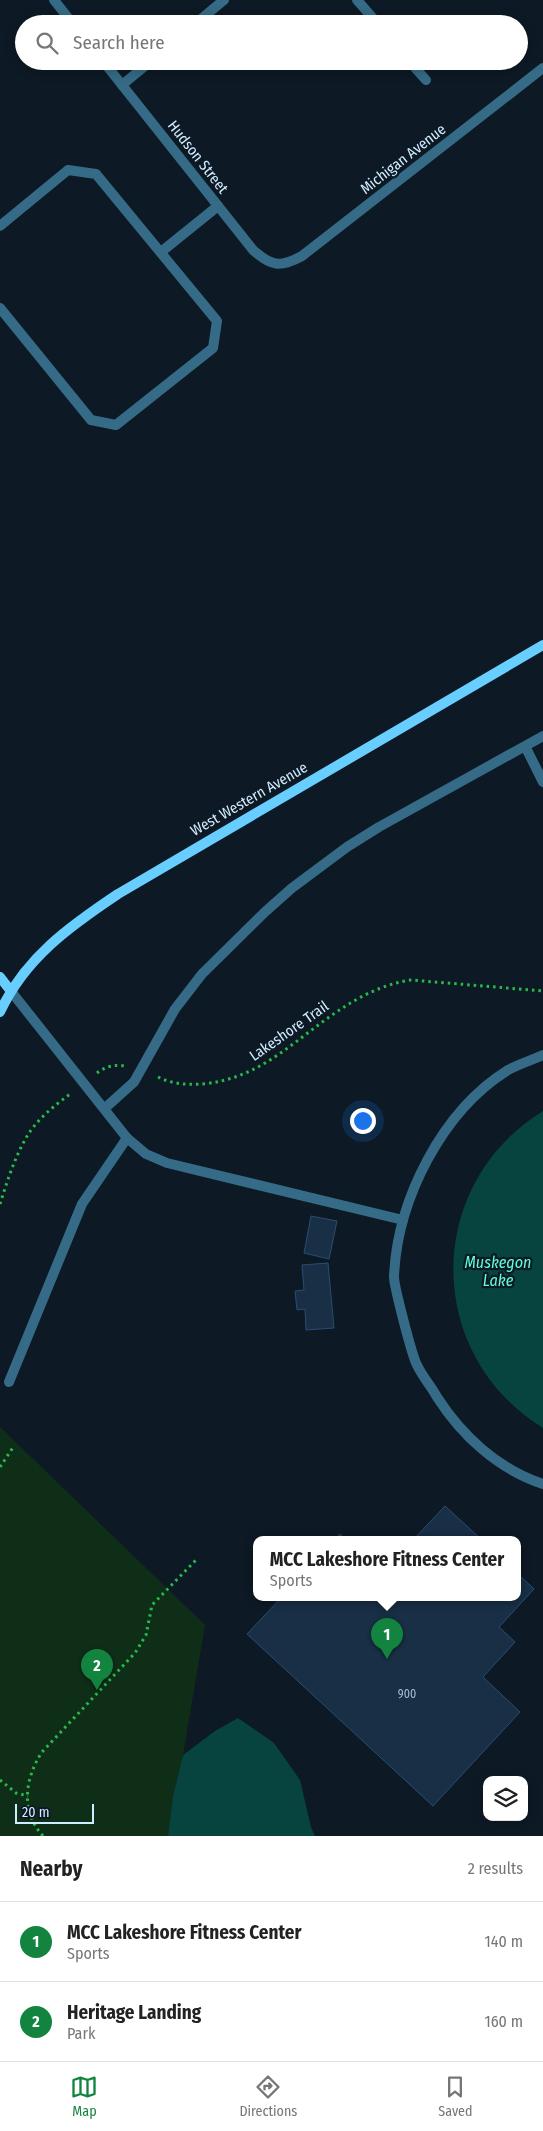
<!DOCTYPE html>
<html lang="en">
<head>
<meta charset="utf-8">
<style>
	:root { --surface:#fff; --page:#f2f2f2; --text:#222; --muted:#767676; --line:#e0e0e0; --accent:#13843f }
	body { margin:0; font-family:"Fira Sans Condensed",sans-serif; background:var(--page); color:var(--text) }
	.controls { position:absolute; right:15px; bottom:15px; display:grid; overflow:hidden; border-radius:10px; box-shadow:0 2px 12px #0003 }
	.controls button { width:45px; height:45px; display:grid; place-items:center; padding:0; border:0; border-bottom:1px solid var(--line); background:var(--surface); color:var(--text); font:25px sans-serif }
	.scale { position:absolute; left:15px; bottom:12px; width:79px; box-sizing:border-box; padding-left:5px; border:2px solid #d0ecff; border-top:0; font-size:14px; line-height:18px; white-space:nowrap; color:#d0ecff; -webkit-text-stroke:4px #0d1924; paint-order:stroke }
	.you { position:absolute; left:362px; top:1120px; width:18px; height:18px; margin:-12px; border:4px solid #fff; border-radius:50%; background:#1a73e8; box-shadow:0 0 0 8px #1a73e833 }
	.badge { display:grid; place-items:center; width:32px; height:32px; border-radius:50%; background:var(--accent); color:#fff; font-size:16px; font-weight:700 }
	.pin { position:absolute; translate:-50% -41px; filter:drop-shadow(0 1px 2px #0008) }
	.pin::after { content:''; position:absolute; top:26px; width:18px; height:15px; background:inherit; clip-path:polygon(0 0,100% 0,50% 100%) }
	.popup { position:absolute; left:253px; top:1536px; width:268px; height:65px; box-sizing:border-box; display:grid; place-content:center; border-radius:10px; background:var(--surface); filter:drop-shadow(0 1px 4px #0005); font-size:16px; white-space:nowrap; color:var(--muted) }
	.popup b { font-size:19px; color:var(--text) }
	.popup::after { content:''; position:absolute; left:50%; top:100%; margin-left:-10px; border:10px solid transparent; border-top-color:var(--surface) }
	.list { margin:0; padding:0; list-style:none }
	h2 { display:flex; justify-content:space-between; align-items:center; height:65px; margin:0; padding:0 20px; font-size:21px }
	h2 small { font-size:16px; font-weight:400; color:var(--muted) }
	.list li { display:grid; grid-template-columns:32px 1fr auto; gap:15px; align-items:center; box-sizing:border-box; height:80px; padding:0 20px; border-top:1px solid var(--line) }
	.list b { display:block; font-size:19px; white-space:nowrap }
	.list p { margin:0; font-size:16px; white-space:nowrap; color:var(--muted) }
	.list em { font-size:16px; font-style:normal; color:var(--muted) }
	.icon { flex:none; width:28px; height:28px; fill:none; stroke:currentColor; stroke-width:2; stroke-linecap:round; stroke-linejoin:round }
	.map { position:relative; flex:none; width:543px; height:1836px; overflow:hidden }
	.search { position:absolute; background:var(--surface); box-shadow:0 2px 12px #0003; left:15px; right:15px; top:15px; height:55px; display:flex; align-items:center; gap:12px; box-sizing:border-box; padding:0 18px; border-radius:28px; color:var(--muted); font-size:19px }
	.sheet { height:225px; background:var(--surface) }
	nav { display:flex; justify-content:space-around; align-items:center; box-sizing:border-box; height:70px; border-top:1px solid var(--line); background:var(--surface); font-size:14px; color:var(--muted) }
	nav a { display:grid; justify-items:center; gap:2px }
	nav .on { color:var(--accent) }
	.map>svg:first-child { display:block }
	.green { fill:#0f2e18 }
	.water { fill:#07433f }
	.building { fill:#182f46; stroke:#284e73 }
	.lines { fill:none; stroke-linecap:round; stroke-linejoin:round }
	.path { stroke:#28bb4a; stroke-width:3; stroke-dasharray:2.5 4; stroke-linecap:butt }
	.lane { stroke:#356b86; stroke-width:10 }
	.street { stroke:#356b86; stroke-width:10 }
	.secondary { stroke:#67ceff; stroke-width:10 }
	.labels { text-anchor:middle; stroke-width:4.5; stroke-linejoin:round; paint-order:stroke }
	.number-label { font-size:12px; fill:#a2bdd1 }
	.street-label { font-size:15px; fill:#d0ecff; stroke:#0d1924 }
	.water-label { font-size:16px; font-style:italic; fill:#5effd8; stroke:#0d1924 }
</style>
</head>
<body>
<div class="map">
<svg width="543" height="1836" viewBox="0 0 543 1836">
	<rect width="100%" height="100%" fill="#0d1924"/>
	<path class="green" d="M0,1427L205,1625L183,1755L173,1796L168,1836H0Z"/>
	<path class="water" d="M543,1111V1428C423,1354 424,1184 543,1111Z
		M238,1718L274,1743L300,1780L311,1827L315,1836H168L173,1796L183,1755L215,1731Z"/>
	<path class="building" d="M311,1216L337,1221L329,1259L304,1253Z
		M328,1263L334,1328L306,1330L305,1309L297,1310L295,1291L304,1290L302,1265Z
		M445,1506L482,1540H413Z
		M340,1534L347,1540H334Z
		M517,1573L534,1589L499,1627L515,1642L483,1677L520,1712L433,1806L247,1634L281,1598H517Z"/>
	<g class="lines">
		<path class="path" d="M97,1073C104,1067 115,1064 124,1066
			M158,1077C172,1084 187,1085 202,1084C260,1079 293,1041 338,1011C360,996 384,984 411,980L543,991
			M0,1204C7,1182 14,1159 26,1138C36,1120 54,1106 70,1094
			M0,1467L14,1446
			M0,1780L16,1793L28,1796
			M43,1836C20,1811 25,1778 42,1752L135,1653L146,1635L152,1605L196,1560"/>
		<path class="lane" d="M357,0L378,24
			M195,24L224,0
			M409,61L426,80
			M122,85L151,61
			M0,226L68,170L96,174L217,321L213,348L116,425L91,420L0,308
			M161,252L218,206
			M543,1055C532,1060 519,1064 508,1070C442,1111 397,1200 394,1277C394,1286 412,1356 417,1365C422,1376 431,1386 437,1397C462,1436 498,1469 543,1484
			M9,1382L82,1204L127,1138"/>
		<path class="street" d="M54,0L73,24
			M103,61L253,250C271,266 280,268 302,256L543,68
			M525,746L543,782
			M10,990L127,1138L146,1154L167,1163L403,1220
			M104,1109L134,1082L175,1009L202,974L266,911L292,888L347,847L379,827L543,736"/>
		<path class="secondary" d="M0,977L10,990
			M0,1012C25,958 70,926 118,894L543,645"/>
	</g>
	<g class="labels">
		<g class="number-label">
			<text x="407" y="1698">900</text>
		</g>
		<g class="street-label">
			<text transform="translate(198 157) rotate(52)" y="5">Hudson Street</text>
			<text transform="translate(403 159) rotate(-38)" y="5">Michigan Avenue</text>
			<text transform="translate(249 799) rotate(-30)" y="5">West Western Avenue</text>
			<text transform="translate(289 1031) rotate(-35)" y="5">Lakeshore Trail</text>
		</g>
		<g class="water-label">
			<text x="498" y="1268">Muskegon<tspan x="498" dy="18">Lake</tspan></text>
		</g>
	</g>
</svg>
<div class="controls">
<button><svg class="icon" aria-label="layers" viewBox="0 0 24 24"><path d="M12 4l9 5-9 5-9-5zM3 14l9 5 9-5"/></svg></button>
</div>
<div class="scale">20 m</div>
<div class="you"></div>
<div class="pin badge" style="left:387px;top:1659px">1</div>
<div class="popup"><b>MCC Lakeshore Fitness Center</b>Sports</div>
<div class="pin badge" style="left:97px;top:1690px">2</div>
<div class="search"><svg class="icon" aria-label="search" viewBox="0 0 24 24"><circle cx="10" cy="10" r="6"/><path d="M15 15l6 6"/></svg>Search here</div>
</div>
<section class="sheet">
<h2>Nearby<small>2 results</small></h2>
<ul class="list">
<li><span class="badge">1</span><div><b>MCC Lakeshore Fitness Center</b><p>Sports</p></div><em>140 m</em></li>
<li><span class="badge">2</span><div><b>Heritage Landing</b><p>Park</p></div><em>160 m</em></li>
</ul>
</section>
<nav>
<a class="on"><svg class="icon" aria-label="map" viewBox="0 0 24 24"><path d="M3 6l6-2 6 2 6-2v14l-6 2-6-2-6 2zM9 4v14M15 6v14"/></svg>Map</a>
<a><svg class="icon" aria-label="directions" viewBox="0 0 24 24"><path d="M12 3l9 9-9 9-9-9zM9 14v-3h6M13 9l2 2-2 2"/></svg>Directions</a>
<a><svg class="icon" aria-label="saved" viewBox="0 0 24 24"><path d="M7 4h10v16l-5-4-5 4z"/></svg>Saved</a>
</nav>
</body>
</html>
